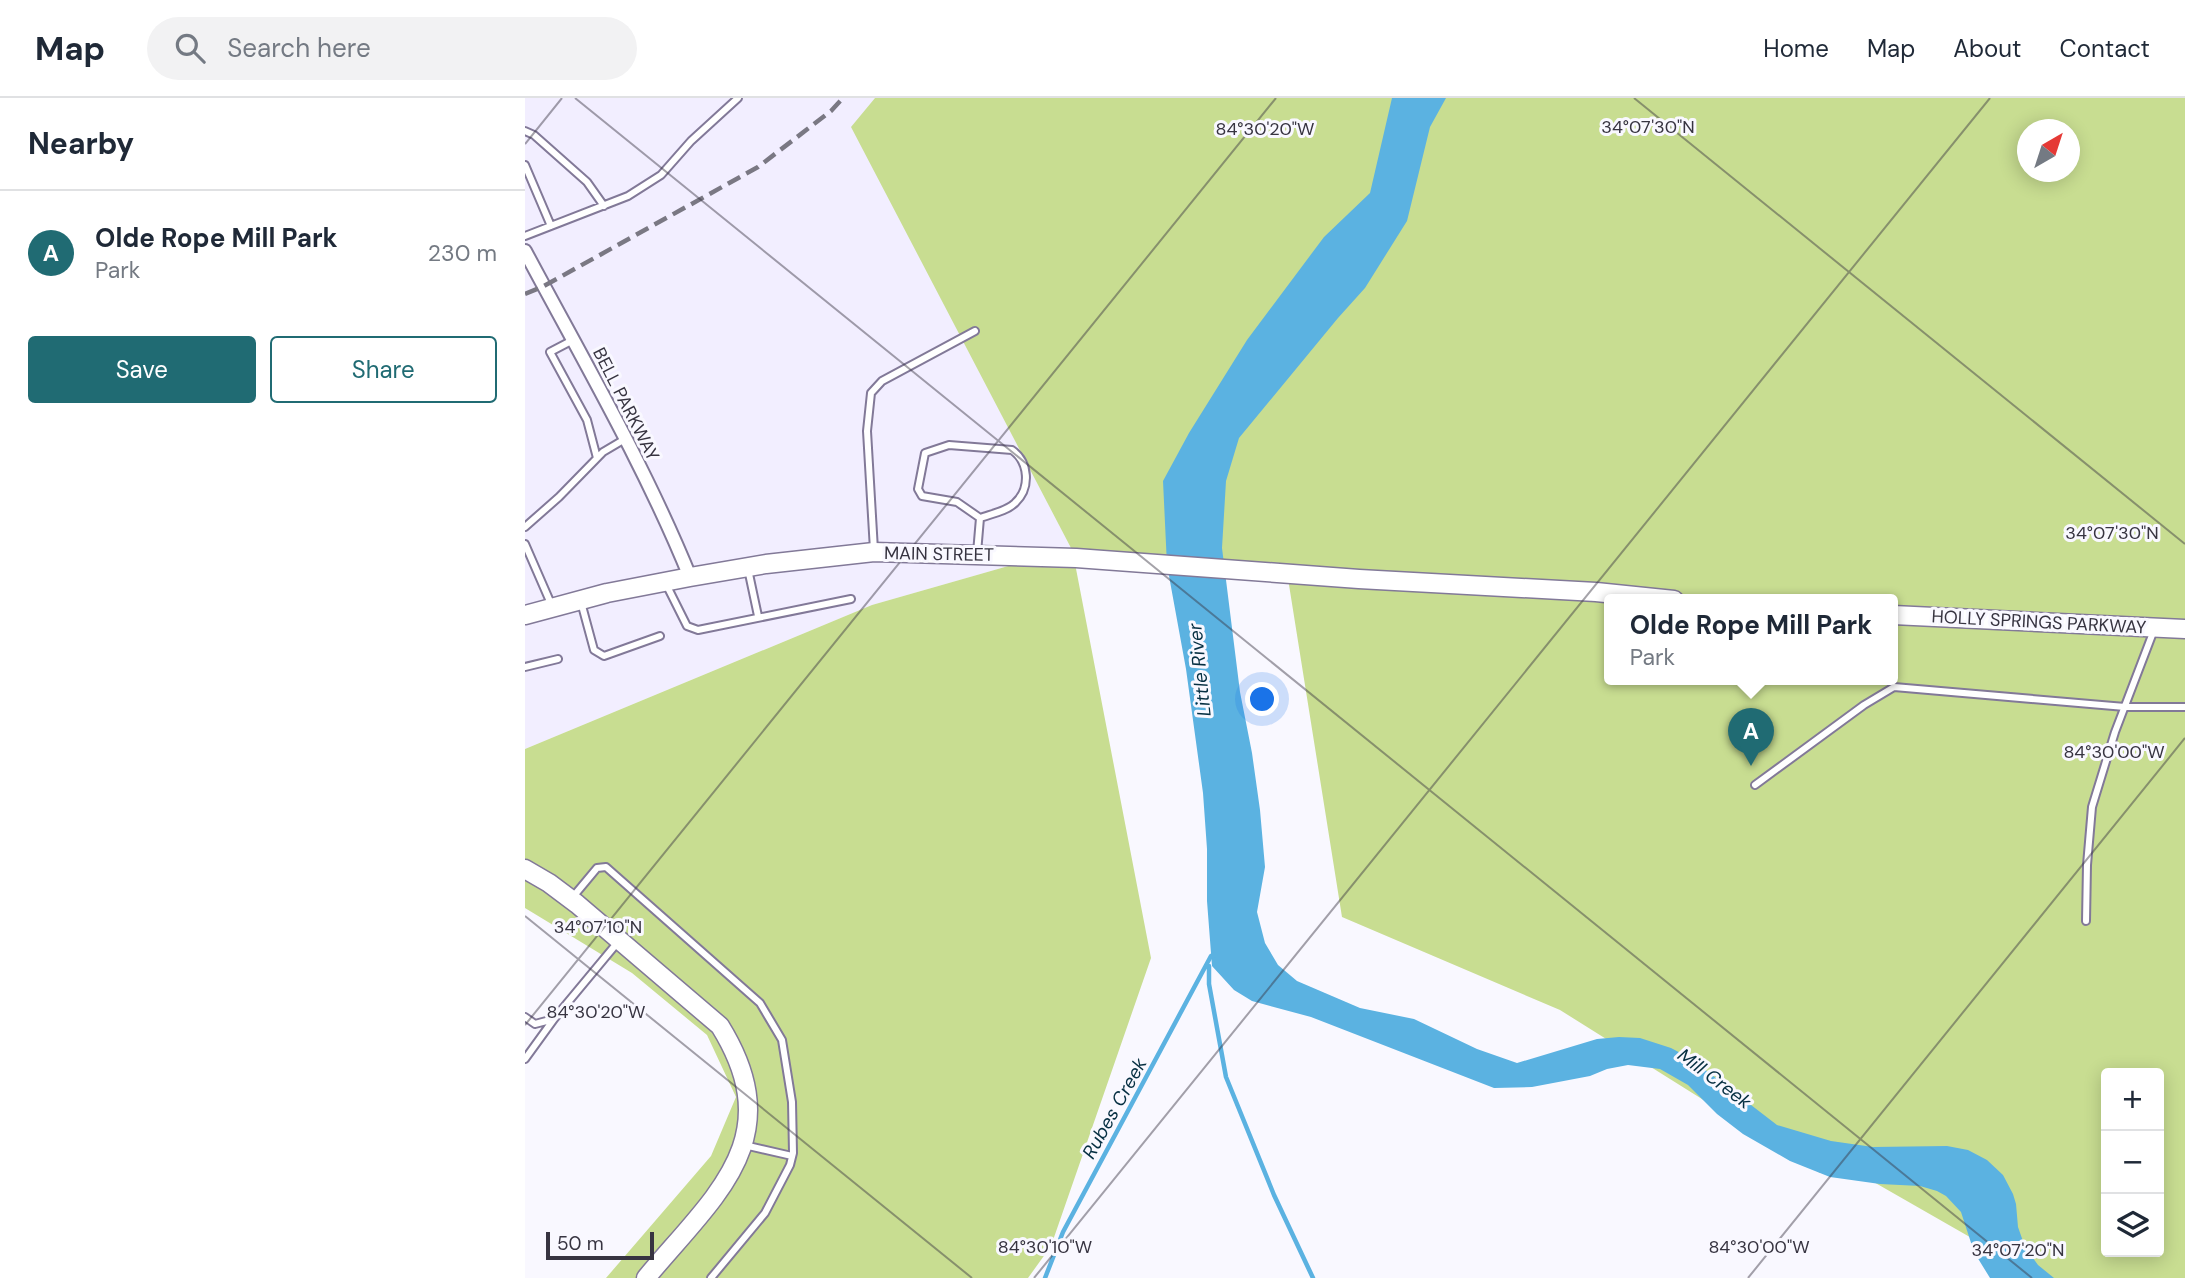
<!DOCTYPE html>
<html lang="en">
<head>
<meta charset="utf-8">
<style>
	:root { --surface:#fff; --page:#f2f2f3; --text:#1f2937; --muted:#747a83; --line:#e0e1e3; --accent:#206b73 }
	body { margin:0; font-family:"DM Sans",sans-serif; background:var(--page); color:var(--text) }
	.controls { position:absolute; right:21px; bottom:21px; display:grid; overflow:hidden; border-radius:7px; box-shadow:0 4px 18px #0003 }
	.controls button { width:63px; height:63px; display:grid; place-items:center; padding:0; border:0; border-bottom:2px solid var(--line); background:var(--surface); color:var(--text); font:35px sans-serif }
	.compass { position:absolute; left:1492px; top:21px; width:63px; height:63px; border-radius:50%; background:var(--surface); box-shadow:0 4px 18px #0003; rotate:39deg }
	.scale { position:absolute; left:21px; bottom:18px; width:108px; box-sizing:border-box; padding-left:7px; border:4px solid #373441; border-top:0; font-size:19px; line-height:24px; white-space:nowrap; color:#373441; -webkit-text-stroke:5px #f9f8ff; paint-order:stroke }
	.you { position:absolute; left:738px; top:602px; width:24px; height:24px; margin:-18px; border:5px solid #fff; border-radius:50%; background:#1a73e8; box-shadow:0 0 0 10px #1a73e833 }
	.badge { display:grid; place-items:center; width:46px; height:46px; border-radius:50%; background:var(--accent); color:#fff; font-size:23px; font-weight:700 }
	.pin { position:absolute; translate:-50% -58px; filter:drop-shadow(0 2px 4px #0008) }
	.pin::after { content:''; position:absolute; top:37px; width:24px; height:21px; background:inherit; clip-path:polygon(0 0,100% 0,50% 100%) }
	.popup { position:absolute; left:1079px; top:496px; width:294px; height:91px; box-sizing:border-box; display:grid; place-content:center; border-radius:7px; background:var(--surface); filter:drop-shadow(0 2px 5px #0005); font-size:23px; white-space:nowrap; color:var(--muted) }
	.popup b { font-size:26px; color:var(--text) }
	.popup::after { content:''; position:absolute; left:50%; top:100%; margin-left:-14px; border:14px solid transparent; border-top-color:var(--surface) }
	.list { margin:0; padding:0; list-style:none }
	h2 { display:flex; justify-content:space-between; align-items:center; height:91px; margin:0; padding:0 28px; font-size:30px }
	h2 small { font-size:23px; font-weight:400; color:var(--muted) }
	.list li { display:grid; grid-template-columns:46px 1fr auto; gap:21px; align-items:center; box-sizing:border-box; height:126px; padding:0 28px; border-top:2px solid var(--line) }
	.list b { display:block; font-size:26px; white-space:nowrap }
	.list p { margin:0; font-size:23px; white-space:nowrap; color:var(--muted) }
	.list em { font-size:23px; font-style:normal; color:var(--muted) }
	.actions { display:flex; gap:14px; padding:21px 28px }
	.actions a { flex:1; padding:16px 0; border:2px solid var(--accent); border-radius:7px; text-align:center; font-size:24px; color:var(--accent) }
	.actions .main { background:var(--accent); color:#fff }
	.icon { flex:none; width:38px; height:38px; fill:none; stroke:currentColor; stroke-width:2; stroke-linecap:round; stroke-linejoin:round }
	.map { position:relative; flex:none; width:1660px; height:1180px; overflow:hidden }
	header { display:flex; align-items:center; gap:42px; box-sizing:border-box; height:98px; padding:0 35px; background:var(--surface); border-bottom:2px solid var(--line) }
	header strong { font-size:33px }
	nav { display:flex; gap:38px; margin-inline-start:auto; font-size:24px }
	.search { width:490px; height:63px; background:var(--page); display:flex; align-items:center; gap:18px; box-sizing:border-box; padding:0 24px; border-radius:38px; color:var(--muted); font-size:26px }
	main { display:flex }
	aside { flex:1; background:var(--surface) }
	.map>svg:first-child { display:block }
	.built { fill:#f2eeff }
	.green { fill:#c8dd91; fill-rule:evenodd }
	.water { fill:#5bb2e1 }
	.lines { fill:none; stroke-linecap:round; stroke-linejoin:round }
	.stream { stroke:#5bb2e1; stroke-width:4.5 }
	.lane-casing { stroke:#827998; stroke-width:10 }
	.street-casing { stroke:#827998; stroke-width:16 }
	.secondary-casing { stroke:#827998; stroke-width:21 }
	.lane { stroke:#fff; stroke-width:6 }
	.street { stroke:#fff; stroke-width:12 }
	.secondary { stroke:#fff; stroke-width:18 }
	.rail { stroke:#7a7883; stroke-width:4.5; stroke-dasharray:14 7; stroke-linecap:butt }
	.ticks { fill:none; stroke:#373441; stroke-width:2; stroke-opacity:0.45 }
	.labels { text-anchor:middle; stroke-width:6; stroke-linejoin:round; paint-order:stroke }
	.street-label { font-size:18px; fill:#373441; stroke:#f9f8ff }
	.water-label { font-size:19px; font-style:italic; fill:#062f42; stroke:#f9f8ff }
	.ticks-label { font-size:18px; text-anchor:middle; fill:#373441; stroke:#f9f8ff; stroke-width:6; stroke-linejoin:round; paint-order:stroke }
</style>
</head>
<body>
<header>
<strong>Map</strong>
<div class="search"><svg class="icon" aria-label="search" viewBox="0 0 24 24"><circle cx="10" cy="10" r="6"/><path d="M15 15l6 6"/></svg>Search here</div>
<nav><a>Home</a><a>Map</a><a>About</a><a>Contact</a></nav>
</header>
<main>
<aside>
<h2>Nearby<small></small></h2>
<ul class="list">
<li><span class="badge">A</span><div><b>Olde Rope Mill Park</b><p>Park</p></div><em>230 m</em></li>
</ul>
<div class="actions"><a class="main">Save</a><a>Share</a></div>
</aside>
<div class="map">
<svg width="1660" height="1180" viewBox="0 0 1660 1180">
	<rect width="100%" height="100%" fill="#f9f8ff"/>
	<path class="built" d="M0,0H350L327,29L546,450L347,507L0,651Z"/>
	<path class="green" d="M350,0H1660V1180H1477L1471,1154L1333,1075H1295L1035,912L817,819L761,468L643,460L547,450L626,860L526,1148L503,1180H81L186,1058L211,999L182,937L107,875L0,810V651L347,507L546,450L326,29ZM1503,32H1545V74H1503ZM1084,502H1368V582H1084ZM1581,975H1634V1154H1581Z"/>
	<path class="water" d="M867,0H921L905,29L882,123L840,190L813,220L714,340L701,383L697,450L715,594L727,655L735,712L740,769L732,814L740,845L753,867L772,883L835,910L889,921L952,951L992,965L1072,941L1094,939L1115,940L1146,950L1165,960L1252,1027L1306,1043L1348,1049L1422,1048L1443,1052L1462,1062L1478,1077L1488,1096L1491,1106L1493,1129L1500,1149L1513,1167L1529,1180H1465L1449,1154L1436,1114L1421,1098L1412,1093L1395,1088L1355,1086L1305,1079L1265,1063L1218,1036L1192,1016L1163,987L1135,971L1103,967L1082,971L1065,978L1007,989L969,990L786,919L727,903L709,892L687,868L682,803V751L678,695L661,571L642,467L638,383L664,335L722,242L799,139L845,95Z"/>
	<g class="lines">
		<path class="stream" d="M684,868V886L701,979L749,1097L788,1180
			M520,1180L538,1134L686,858L690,857"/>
		<g class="lane-casing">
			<path id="lane" d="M0,33L9,37L62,84L79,108
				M0,67L26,128
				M0,138L103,98L136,77L166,43L213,0
				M48,242L25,254L62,322L72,360
				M0,429L34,399L78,354L100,341
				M0,446L27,508
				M349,452L342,333L346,295L357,283L450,233
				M452,455L455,420C466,416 482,413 490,405C506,390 504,364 487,352L424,347L400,355L393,391L397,398L432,404L455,420
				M223,471L233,518
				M141,486L162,528L173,532L326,501
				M56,504L69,552L79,558L135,538
				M0,569L33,561
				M1230,687L1339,607L1369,589L1600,609H1660
				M47,800L72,770L81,769L235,905L257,942L267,1004L268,1055L265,1067L240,1115L186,1180
				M1561,823L1562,767L1567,709L1590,634L1629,532
				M0,919L10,926L29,921
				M0,961L29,921L93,844
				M219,1047L267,1058"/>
		</g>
		<g class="street-casing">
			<path id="street" d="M0,153C57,260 119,366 165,479"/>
		</g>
		<g class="secondary-casing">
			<path id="secondary" d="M0,517L82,495L165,479L241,466L349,454L551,460L834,481L1071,494L1149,502
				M1368,517L1660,531
				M0,771L24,785L52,806L195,928C265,1041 190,1097 121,1180"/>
		</g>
		<use href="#lane" class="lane"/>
		<use href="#street" class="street"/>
		<use href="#secondary" class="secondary"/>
		<path class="rail" d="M0,196L19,188L233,69L306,13L318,0"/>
	</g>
	<path class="ticks" d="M50,0L1507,1180M1109,0L1660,446M0,46L37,0M0,818L447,1180M0,927L751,0M509,1180L1465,0M1223,1180L1660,640"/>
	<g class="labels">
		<g class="street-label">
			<text transform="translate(101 306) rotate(63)" y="6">BELL PARKWAY</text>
			<text transform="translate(414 456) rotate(1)" y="6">MAIN STREET</text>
			<text transform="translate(1514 524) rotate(3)" y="6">HOLLY SPRINGS PARKWAY</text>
		</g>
		<g class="water-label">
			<text transform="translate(674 572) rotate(-96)" y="7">Little River</text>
			<text transform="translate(1190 980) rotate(37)" y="7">Mill Creek</text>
			<text transform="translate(589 1010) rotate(-61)" y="7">Rubes Creek</text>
		</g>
	</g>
	<g class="ticks-label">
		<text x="1123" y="35">34°07'30"N</text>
		<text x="740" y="37">84°30'20"W</text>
		<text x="1587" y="441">34°07'30"N</text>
		<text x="1589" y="660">84°30'00"W</text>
		<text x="73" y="835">34°07'10"N</text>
		<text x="71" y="920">84°30'20"W</text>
		<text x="520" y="1155">84°30'10"W</text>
		<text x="1234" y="1155">84°30'00"W</text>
		<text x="1493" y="1158">34°07'20"N</text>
	</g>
</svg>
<div class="controls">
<button>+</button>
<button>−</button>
<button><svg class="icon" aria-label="layers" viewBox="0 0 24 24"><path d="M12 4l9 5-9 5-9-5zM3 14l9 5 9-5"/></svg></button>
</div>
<svg class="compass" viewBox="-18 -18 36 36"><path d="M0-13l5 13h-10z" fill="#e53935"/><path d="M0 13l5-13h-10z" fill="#747a83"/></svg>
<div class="scale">50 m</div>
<div class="you"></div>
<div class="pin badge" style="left:1226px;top:668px">A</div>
<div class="popup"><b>Olde Rope Mill Park</b>Park</div>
</div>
</main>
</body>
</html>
